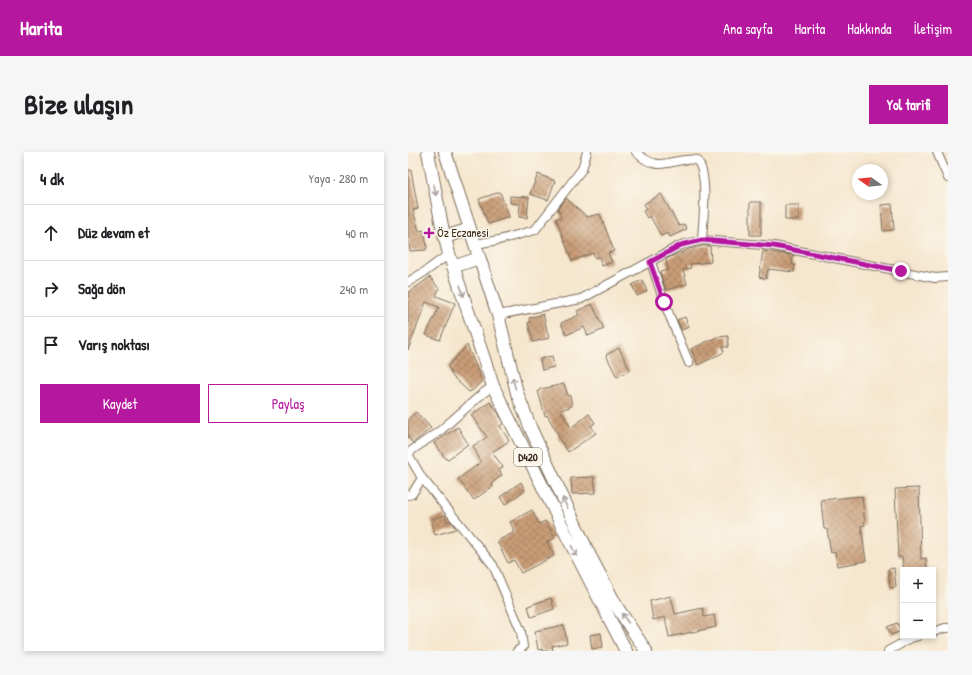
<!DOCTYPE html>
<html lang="tr">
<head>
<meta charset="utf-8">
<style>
	:root { --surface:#fff; --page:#f6f6f6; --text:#202124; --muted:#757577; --line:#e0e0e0; --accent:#b5179e }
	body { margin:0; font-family:"Patrick Hand",sans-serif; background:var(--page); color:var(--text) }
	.controls { position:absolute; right:12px; bottom:12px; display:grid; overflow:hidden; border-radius:0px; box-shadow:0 2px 6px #0003 }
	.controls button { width:36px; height:36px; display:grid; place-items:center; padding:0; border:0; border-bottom:1px solid var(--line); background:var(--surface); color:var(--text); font:20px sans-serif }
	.compass { position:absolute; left:444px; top:12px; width:36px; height:36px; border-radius:50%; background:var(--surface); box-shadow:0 2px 6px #0003; rotate:285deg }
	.stop { position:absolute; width:12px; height:12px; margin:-9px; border:3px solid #b5179e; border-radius:50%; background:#fff }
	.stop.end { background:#b5179e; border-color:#fff; box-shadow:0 1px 4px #0008 }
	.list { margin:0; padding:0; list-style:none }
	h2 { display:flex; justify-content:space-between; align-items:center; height:52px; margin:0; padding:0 16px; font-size:17px }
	h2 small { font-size:13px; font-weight:400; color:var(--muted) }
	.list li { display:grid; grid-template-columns:26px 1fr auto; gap:12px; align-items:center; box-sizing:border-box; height:56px; padding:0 16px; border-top:1px solid var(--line) }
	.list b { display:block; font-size:15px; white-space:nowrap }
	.list em { font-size:13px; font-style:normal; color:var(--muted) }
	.actions { display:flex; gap:8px; padding:12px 16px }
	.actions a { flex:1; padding:9px 0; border:1px solid var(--accent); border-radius:0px; text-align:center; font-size:14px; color:var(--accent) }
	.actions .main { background:var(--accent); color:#fff }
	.icon { flex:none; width:22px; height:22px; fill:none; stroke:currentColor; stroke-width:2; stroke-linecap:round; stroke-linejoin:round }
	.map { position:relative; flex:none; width:540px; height:499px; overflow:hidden; border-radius:0px }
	header { display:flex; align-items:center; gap:24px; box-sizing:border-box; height:56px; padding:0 20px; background:var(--accent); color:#fff }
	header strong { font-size:19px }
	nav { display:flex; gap:22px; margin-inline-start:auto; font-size:14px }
	.intro { display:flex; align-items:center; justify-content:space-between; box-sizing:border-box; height:96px; padding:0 24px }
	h1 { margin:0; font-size:28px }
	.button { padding:10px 18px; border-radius:0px; background:var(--accent); color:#fff; font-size:14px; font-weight:700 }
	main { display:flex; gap:24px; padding:0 24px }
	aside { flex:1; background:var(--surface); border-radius:0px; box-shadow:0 2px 6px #0003 }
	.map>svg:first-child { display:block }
	.building { fill:url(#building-cross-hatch) }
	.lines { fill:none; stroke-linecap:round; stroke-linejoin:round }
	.minor-casing { stroke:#7c6c5b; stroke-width:10 }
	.highway-casing { stroke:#7c6c5b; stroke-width:14 }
	.minor { stroke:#fff; stroke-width:8 }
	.highway { stroke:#fff; stroke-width:12 }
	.oneway { stroke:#a79f9a }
	.route { stroke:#b5179e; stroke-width:5 }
	.poi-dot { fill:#b5179e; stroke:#fbf7ec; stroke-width:1.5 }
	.labels { text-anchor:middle; stroke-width:3; stroke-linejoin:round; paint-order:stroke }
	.shield { fill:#fbf7ec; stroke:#75685c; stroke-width:1 }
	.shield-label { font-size:11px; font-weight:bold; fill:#3b2a1e }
	.poi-label { font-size:12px; fill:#3b2a1e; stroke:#fbf7ec; text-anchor:start }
</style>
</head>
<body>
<header>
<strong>Harita</strong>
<nav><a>Ana sayfa</a><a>Harita</a><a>Hakkında</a><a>İletişim</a></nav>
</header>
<div class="intro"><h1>Bize ulaşın</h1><a class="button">Yol tarifi</a></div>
<main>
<aside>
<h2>4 dk<small>Yaya · 280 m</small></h2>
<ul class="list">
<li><svg class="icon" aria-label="ahead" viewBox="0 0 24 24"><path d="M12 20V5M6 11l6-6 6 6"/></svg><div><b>Düz devam et</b></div><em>40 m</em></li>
<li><svg class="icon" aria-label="right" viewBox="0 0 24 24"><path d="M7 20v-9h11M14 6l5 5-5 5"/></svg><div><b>Sağa dön</b></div><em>240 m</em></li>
<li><svg class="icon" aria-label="arrive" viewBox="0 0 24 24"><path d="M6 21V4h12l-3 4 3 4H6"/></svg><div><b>Varış noktası</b></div></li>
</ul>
<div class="actions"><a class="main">Kaydet</a><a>Paylaş</a></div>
</aside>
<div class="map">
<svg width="540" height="499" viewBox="0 0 540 499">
	<defs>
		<pattern id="building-cross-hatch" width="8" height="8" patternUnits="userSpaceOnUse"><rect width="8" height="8" fill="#c99d77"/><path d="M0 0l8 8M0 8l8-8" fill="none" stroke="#a48061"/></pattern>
	</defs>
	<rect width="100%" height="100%" fill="#fbf7ec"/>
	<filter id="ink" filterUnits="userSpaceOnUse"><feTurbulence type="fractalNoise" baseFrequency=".025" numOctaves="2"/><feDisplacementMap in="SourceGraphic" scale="8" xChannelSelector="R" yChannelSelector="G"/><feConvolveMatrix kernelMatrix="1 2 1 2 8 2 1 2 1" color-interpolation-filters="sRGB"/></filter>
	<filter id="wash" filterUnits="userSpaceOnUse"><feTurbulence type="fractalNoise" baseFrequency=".012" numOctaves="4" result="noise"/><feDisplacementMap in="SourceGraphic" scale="16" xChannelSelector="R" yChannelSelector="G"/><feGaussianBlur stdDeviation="0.9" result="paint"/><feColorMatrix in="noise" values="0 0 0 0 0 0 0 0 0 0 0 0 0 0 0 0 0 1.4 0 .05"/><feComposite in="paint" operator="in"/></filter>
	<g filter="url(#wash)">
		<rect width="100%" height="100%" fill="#f5e6cd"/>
		<g id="blocks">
			<path class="building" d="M0,18H3L10,57L5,58L11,79L16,78L19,95L18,98L2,99L0,84Z
				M130,22L147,29L140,48L122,42Z
				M92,40L101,65L80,72L71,47Z
				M253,42L271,74L276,72L279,77L262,85L260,81L253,84L242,64L239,66L235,59L239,57L236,52Z
				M102,44L121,45L119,66L111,65L112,52L102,51Z
				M158,46L179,65L192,62L206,99L200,101L204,110L194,114L191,104L187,106L185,101L164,109L148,67L153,65L150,57Z
				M342,50H353V83H342Z
				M484,52L486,78L475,79L473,53Z
				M377,53H391V68H377Z
				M294,94H302L303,110L282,112L283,116L275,118L279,132L258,138L252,120L260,118L258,107L281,97Z
				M355,99L385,103L384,113H387L386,120L360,117L358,127L351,125Z
				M22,125L31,137L28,144L47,151L32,188L18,183L31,155L18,150L0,198V141Z
				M234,128L239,139L229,144L224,133Z
				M184,152L196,177L180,184L176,175L158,183L153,171L171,163L169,159Z
				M135,162L141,186L125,190L120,171L122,170L121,166Z
				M277,165L281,175L274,178L269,168Z
				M320,184V195H314L316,200L290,213L283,197L309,185Z
				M59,193L74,229L65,238L61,240L44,224L40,214Z
				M211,196L222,218L209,225L198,203Z
				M144,204L146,215L134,218L132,207Z
				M156,232L160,244L162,243L164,254L153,258L163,276L181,262L187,271L183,274L188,281L160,300L150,285L151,284L139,263L137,264L130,239L133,237Z
				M82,250L91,262L95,272L92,274L101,289L84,300L95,315L91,318L94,323L84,331L85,334L66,348L50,327L73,310L65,294L79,285L63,263Z
				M8,260L23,276L5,291L0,285V267Z
				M50,275L60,292L39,308L26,291Z
				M186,325L188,341L164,342L163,326Z
				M113,330L117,338L97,353L92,345Z
				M511,336L513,407L518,406L519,418H496L494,405H490L487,337Z
				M454,344L457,373L453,374L458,409L429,414L427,400L423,401L419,377H416L413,348Z
				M124,358L131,372L137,369L147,386L139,390L146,404L113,421L106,408L100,411L89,389L107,380L102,370Z
				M37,363L39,370L42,369L48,377L27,383L23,367Z
				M486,416L488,435L482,436L480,417Z
				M263,444L267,462L295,456L296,465L306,463L308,475L261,485L257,465L245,468L242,449Z
				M143,446L146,457L123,465L120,454Z
				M489,471L493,479L483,483L479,475Z
				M156,473L159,491L144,494L145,499H134V497L130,498L127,479Z
				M193,481L195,495L184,497L182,483Z"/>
		</g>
	</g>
	<g filter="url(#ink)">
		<use href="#blocks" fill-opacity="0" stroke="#7c6c5b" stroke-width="1"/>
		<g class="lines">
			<g class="minor-casing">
				<path id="minor" d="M228,0C253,24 263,4 289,8C301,23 295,68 294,88
					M529,0L540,26
					M67,92L91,88L127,78L174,17L179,0
					M243,110L256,150L281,211
					M0,130L18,119L41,102
					M90,163L173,147L273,93L294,88L366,94L527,126L540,125
					M0,301L33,278L74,242L85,234
					M0,302L14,326L85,413L113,479L115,495L109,499
					M0,343L4,342L14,326
					M525,480L537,476H540
					M480,499L503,486L510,484"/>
			</g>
			<g class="highway-casing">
				<path id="highway" d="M20,0L34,74L41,102L85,234L159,384L218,499
					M37,0L90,163L109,241L123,277L181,402L209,455L238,499
					M37,85L62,77
					M45,115L71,106"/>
			</g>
			<use href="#minor" class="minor"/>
			<use href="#highway" class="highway"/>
		</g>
		<defs><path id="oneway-shaft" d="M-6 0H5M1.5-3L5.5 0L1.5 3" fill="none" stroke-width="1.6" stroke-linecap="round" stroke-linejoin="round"/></defs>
		<g class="oneway">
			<use href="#oneway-shaft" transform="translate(27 38) rotate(79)"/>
			<use href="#oneway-shaft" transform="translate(54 139) rotate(72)"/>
			<use href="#oneway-shaft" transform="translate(106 231) rotate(-104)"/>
			<use href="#oneway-shaft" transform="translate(157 351) rotate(-115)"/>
			<use href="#oneway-shaft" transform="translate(166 399) rotate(63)"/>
			<use href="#oneway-shaft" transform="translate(217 466) rotate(-123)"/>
		</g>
	</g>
	<g class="lines" filter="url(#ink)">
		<path class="route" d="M256,150L242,110L273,93L294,88L366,94L493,119"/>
	</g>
	<path class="poi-dot" d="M19 75h4v4h4v4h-4v4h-4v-4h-4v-4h4z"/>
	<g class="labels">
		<rect class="shield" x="106" y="296" width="28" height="18" rx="3"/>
		<g class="shield-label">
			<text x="120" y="309">D420</text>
		</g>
		<g class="poi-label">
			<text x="29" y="85">Öz Eczanesi</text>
		</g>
	</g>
</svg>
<div class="controls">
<button>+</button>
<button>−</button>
</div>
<svg class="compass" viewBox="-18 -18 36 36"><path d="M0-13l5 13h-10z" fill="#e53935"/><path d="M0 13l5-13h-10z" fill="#757577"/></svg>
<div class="stop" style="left:256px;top:150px"></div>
<div class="stop end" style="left:493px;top:119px"></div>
</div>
</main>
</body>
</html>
